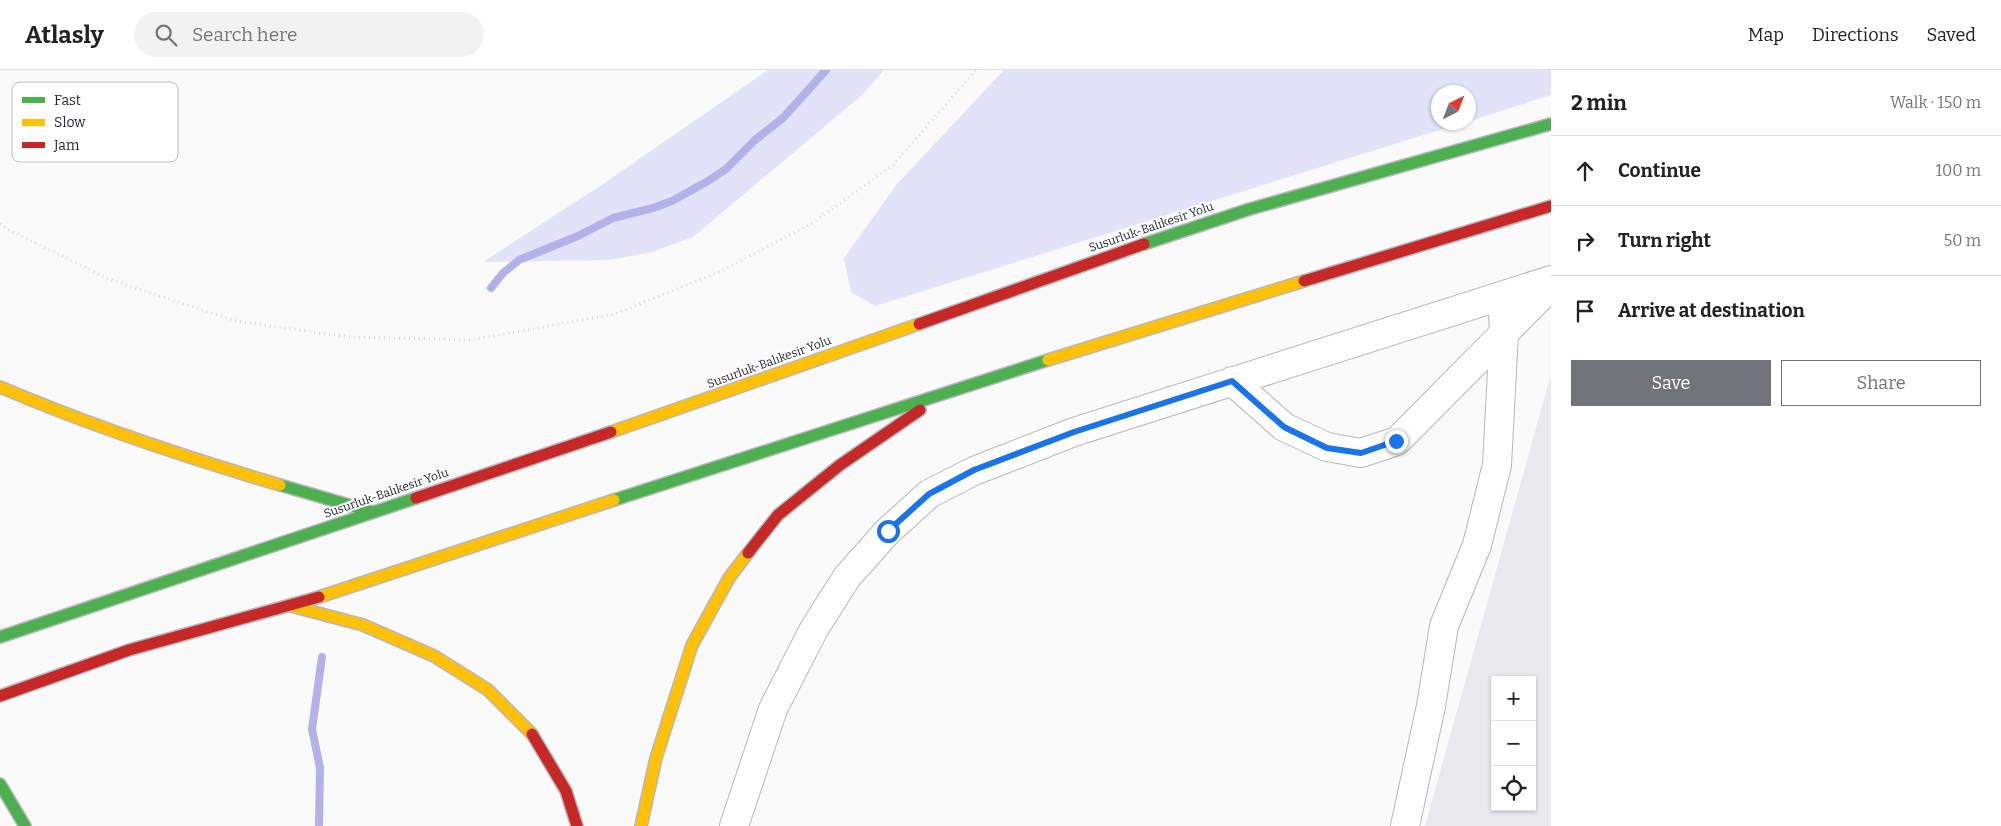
<!DOCTYPE html>
<html lang="en">
<head>
<meta charset="utf-8">
<style>
	:root { --surface:#fff; --page:#f2f2f2; --text:#222; --muted:#767676; --line:#e0e0e0; --accent:#727279 }
	body { margin:0; font-family:Bitter,serif; background:var(--page); color:var(--text) }
	.controls { position:absolute; right:15px; bottom:15px; display:grid; overflow:hidden; border-radius:0px; box-shadow:0 1px 4px #0004 }
	.controls button { width:45px; height:45px; display:grid; place-items:center; padding:0; border:0; border-bottom:1px solid var(--line); background:var(--surface); color:var(--text); font:25px sans-serif }
	.compass { position:absolute; left:1431px; top:15px; width:45px; height:45px; border-radius:50%; background:var(--surface); box-shadow:0 1px 4px #0004; rotate:42deg }
	.stop { position:absolute; width:15px; height:15px; margin:-11px; border:4px solid #1a73e8; border-radius:50%; background:#fff }
	.stop.end { background:#1a73e8; border-color:#fff; box-shadow:0 1px 5px #0008 }
	.list { margin:0; padding:0; list-style:none }
	h2 { display:flex; justify-content:space-between; align-items:center; height:65px; margin:0; padding:0 20px; font-size:21px }
	h2 small { font-size:16px; font-weight:400; color:var(--muted) }
	.list li { display:grid; grid-template-columns:32px 1fr auto; gap:15px; align-items:center; box-sizing:border-box; height:70px; padding:0 20px; border-top:1px solid var(--line) }
	.list b { display:block; font-size:19px; white-space:nowrap }
	.list em { font-size:16px; font-style:normal; color:var(--muted) }
	.actions { display:flex; gap:10px; padding:15px 20px }
	.actions a { flex:1; padding:11px 0; border:1px solid var(--accent); border-radius:0px; text-align:center; font-size:18px; color:var(--accent) }
	.actions .main { background:var(--accent); color:#fff }
	.icon { flex:none; width:28px; height:28px; fill:none; stroke:currentColor; stroke-width:2; stroke-linecap:round; stroke-linejoin:round }
	.map { position:relative; flex:none; width:1551px; height:756px; overflow:hidden }
	header { display:flex; align-items:center; gap:30px; box-sizing:border-box; height:70px; padding:0 25px; background:var(--surface); border-bottom:1px solid var(--line) }
	header strong { font-size:24px }
	nav { display:flex; gap:28px; margin-inline-start:auto; font-size:18px }
	.search { width:350px; height:45px; background:var(--page); display:flex; align-items:center; gap:12px; box-sizing:border-box; padding:0 18px; border-radius:28px; color:var(--muted); font-size:19px }
	main { display:flex }
	aside { flex:1; background:var(--surface) }
	.map>svg:first-child { display:block }
	.built { fill:#eaeaee; fill-rule:evenodd }
	.green { fill:#e2e2f8 }
	.lines { fill:none; stroke-linecap:round; stroke-linejoin:round }
	.stream { stroke:#b3b1ea; stroke-width:8 }
	.street-casing { stroke:#b7b7bc; stroke-width:30 }
	.fast-casing { stroke:#b7b7bc; stroke-width:14 }
	.slow-casing { stroke:#b7b7bc; stroke-width:14 }
	.jam-casing { stroke:#b7b7bc; stroke-width:14 }
	.path { stroke:#d6d6d7; stroke-width:3; stroke-dasharray:1 4; stroke-linecap:butt }
	.street { stroke:#fefefe; stroke-width:28 }
	.fast { stroke:#4caf50; stroke-width:11 }
	.slow { stroke:#ffc107; stroke-width:11 }
	.jam { stroke:#c62828; stroke-width:11 }
	.route { stroke:#1a73e8; stroke-width:6 }
	.labels { text-anchor:middle; stroke-width:4; stroke-linejoin:round; paint-order:stroke }
	.street-label { font-size:12px; fill:#282833; stroke:#fff }
	.key { fill:#fff; stroke:#bebec2; stroke-width:1 }
	.key-label { font-size:14px; fill:#282833 }
</style>
</head>
<body>
<header>
<strong>Atlasly</strong>
<div class="search"><svg class="icon" aria-label="search" viewBox="0 0 24 24"><circle cx="10" cy="10" r="6"/><path d="M15 15l6 6"/></svg>Search here</div>
<nav><a>Map</a><a>Directions</a><a>Saved</a></nav>
</header>
<main>
<div class="map">
<svg width="1551" height="756" viewBox="0 0 1551 756">
	<rect width="100%" height="100%" fill="#fafafa"/>
	<path class="built" d="M1551,304V756H1425ZM1495,610H1532V737H1495Z"/>
	<path class="green" d="M768,0H884L862,25L693,167L652,182L610,190L483,192L603,114Z
		M1004,0H1551V25L1469,51L1468,22H1438V52L1462,53L875,236L851,222L844,188L897,114Z"/>
	<g class="lines">
		<path class="stream" d="M491,218L503,203L519,190L578,166L613,148L653,138L672,131L708,111L726,99L755,70L783,48L826,0
			M319,756L320,698L312,659L322,587"/>
		<g class="street-casing">
			<path id="street" d="M1232,311L1284,357L1327,377L1361,383L1397,371L1551,216
				M734,756L773,639L814,559L847,507L888,461L929,424L974,401L1074,362L1551,210
				M1405,756L1431,636L1444,556L1477,475L1497,395L1504,263L1502,226"/>
		</g>
		<g class="fast-casing">
			<path id="fast" d="M1144,174L1250,139L1551,54
				M280,415L373,442
				M614,430L1048,290
				M0,567L416,428
				M0,714L25,756"/>
		</g>
		<g class="slow-casing">
			<path id="slow" d="M1048,290L1304,211
				M0,317C91,356 185,387 280,415
				M611,362L919,254
				M319,527L614,430
				M291,536L363,555L434,586L488,620L532,664
				M641,756L656,688L692,575L729,508L748,483"/>
		</g>
		<g class="jam-casing">
			<path id="jam" d="M1304,211L1551,136
				M919,254L1144,174
				M416,428L611,362
				M748,483L778,445L840,395L920,340
				M0,626L129,580L319,527
				M532,664L566,721L577,756"/>
		</g>
		<path class="path" d="M0,154L9,160L111,210L236,251L349,267L471,270L615,244L721,201L811,154L893,95L976,0"/>
		<use href="#street" class="street"/>
		<use href="#fast" class="fast"/>
		<use href="#slow" class="slow"/>
		<use href="#jam" class="jam"/>
	</g>
	<g class="lines">
		<path class="route" d="M888,461L929,424L974,400L1074,362L1232,311L1284,357L1327,378L1361,383L1396,371"/>
	</g>
	<g class="labels">
		<g class="street-label">
			<text transform="translate(1151 157) rotate(-19)" y="4">Susurluk-Balıkesir Yolu</text>
			<text transform="translate(769 292) rotate(-20)" y="4">Susurluk-Balıkesir Yolu</text>
			<text transform="translate(386 423) rotate(-19)" y="4">Susurluk-Balıkesir Yolu</text>
		</g>
	</g>
	<rect x="12" y="12" width="166" height="80" rx="8" class="key"/>
	<rect x="22" y="27" width="23" height="6" fill="#4caf50"/>
	<rect x="22" y="49" width="23" height="7" fill="#ffc107"/>
	<rect x="22" y="72" width="23" height="6" fill="#c62828"/>
	<g class="key-label">
		<text x="54" y="35">Fast</text>
		<text x="54" y="57">Slow</text>
		<text x="54" y="80">Jam</text>
	</g>
</svg>
<div class="controls">
<button>+</button>
<button>−</button>
<button><svg class="icon" aria-label="locate" viewBox="0 0 24 24"><circle cx="12" cy="12" r="6"/><path d="M12 2v4M12 18v4M2 12h4M18 12h4"/></svg></button>
</div>
<svg class="compass" viewBox="-18 -18 36 36"><path d="M0-13l5 13h-10z" fill="#e53935"/><path d="M0 13l5-13h-10z" fill="#767676"/></svg>
<div class="stop" style="left:888px;top:461px"></div>
<div class="stop end" style="left:1396px;top:371px"></div>
</div>
<aside>
<h2>2 min<small>Walk · 150 m</small></h2>
<ul class="list">
<li><svg class="icon" aria-label="ahead" viewBox="0 0 24 24"><path d="M12 20V5M6 11l6-6 6 6"/></svg><div><b>Continue</b></div><em>100 m</em></li>
<li><svg class="icon" aria-label="right" viewBox="0 0 24 24"><path d="M7 20v-9h11M14 6l5 5-5 5"/></svg><div><b>Turn right</b></div><em>50 m</em></li>
<li><svg class="icon" aria-label="arrive" viewBox="0 0 24 24"><path d="M6 21V4h12l-3 4 3 4H6"/></svg><div><b>Arrive at destination</b></div></li>
</ul>
<div class="actions"><a class="main">Save</a><a>Share</a></div>
</aside>
</main>
</body>
</html>
